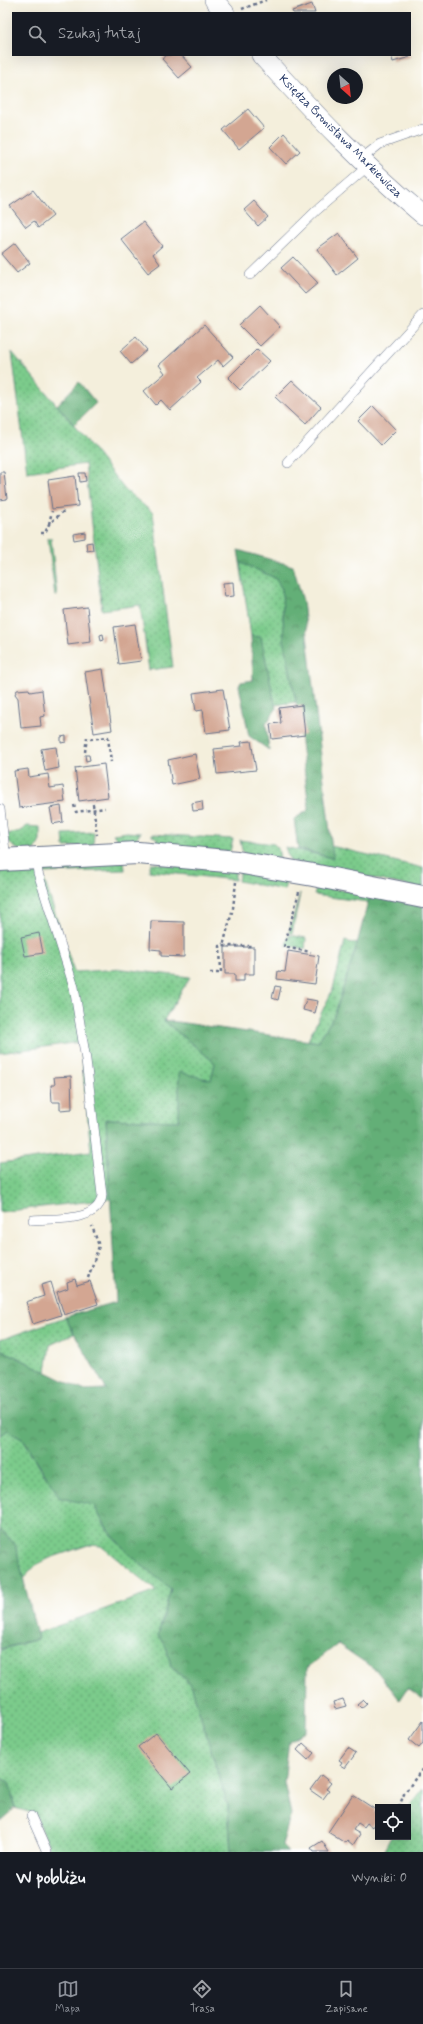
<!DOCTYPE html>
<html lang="pl">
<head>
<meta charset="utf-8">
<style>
	:root { --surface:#171b24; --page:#242831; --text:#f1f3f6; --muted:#9ea1a6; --line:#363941; --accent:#8c9099 }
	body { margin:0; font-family:Mynerve,sans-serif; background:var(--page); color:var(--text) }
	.controls { position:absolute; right:12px; bottom:12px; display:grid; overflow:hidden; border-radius:0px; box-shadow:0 4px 16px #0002 }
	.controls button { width:36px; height:36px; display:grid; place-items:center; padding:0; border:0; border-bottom:1px solid var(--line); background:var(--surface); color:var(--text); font:20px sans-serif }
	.compass { position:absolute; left:327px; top:68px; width:36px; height:36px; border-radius:50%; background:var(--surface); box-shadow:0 4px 16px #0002; rotate:153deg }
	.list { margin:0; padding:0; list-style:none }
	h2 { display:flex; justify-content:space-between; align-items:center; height:52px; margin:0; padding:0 16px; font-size:17px }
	h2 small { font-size:13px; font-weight:400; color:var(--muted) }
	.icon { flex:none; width:22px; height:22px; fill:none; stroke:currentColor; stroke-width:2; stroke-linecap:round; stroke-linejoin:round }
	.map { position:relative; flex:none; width:423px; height:1852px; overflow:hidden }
	.search { position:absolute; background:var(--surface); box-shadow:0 4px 16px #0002; left:12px; right:12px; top:12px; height:44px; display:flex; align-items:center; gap:10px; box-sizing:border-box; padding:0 14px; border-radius:0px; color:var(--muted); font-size:15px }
	.sheet { height:116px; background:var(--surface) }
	nav { display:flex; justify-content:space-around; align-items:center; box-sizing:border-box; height:56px; border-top:1px solid var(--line); background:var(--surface); font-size:11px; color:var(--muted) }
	nav a { display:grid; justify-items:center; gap:2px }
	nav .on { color:var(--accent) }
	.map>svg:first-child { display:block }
	.green { fill:url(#green-dots); stroke:#4b7d74 }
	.forest { fill:url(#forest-crowns); stroke:#406f6a }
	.building { fill:#d3a692 }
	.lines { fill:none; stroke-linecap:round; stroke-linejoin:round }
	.service-casing { stroke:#67728a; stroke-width:10 }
	.minor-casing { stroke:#67728a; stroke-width:20 }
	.tertiary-casing { stroke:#67728a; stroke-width:24 }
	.path { stroke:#67728a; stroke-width:2.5; stroke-dasharray:3 3; stroke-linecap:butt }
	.service { stroke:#fff; stroke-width:9 }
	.minor { stroke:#fff; stroke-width:19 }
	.tertiary { stroke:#fff; stroke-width:22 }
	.labels { text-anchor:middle; stroke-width:3.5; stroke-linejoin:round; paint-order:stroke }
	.street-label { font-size:12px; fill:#1b2f5e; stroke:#fff }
</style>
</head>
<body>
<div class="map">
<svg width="423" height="1852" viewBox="0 0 423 1852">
	<defs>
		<pattern id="green-dots" width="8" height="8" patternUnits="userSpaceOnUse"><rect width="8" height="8" fill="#7bcb8b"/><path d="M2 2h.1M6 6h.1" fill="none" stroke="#64a575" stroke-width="1.8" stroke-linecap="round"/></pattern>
		<pattern id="forest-crowns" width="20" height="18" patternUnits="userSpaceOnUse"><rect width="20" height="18" fill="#64af77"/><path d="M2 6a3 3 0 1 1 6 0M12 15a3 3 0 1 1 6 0" fill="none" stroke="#528f65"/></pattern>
	</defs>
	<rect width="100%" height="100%" fill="#fff"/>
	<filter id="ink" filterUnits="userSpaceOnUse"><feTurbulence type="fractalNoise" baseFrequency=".025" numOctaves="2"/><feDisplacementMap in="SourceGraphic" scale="8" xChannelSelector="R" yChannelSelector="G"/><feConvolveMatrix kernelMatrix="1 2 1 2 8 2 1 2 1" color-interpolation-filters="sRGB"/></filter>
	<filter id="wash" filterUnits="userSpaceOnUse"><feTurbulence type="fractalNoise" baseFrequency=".012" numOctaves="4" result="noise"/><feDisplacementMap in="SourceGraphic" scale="16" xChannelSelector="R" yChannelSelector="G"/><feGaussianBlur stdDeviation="0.9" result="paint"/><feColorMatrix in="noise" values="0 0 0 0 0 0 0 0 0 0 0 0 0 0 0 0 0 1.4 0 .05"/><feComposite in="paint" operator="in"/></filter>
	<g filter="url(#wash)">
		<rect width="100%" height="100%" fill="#f4efdc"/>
		<path class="green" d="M12,352L82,435L125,490L153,513L173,667L149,670L140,605L102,610L85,464L27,472Z
			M48,538H51L57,596H55Z
			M240,562L275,578L282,589L284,639L296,702L275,705L261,638L251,636Z
			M27,826L40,827V841L35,850C19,851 10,850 7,834L21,831Z
			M94,832L93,846L64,847L63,834Z
			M127,832L141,833L136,838V846H122L113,834Z
			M152,834L233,839L230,852L156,847L157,838L152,836Z
			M240,840L274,844L278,848L280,858L279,859L245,854L242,850Z
			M331,846L423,868V889L290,861L285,847L332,858Z
			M124,861L125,870L42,873L74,972L122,969L190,977L164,1020L215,1063L211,1080L179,1121L106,1119L110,1199L0,1212V1163L91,1151L80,1042L0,1053V868L23,867L34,874L42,873L45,869Z
			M151,863L235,871V880L149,871Z
			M240,871L287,879L284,890L238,881Z
			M317,887L373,894L368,902L314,895Z
			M300,893L292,934L289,932Z
			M289,935L306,938L305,949L286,945Z
			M345,941L357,944L335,1014L318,1042L308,1040L333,989Z
			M65,1317L74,1334L50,1345L46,1372L0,1349V1340Z
			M8,1430L22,1438L45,1476L94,1505L103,1523L115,1540L171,1589L158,1635L167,1649L171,1667L191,1684L228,1806L231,1852H51L35,1814L15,1808L9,1782L0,1778V1650L38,1639L37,1633L156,1591L101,1546L88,1545L50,1558L36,1565L23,1579L15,1544L0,1530V1436Z
			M423,1789V1852H383L391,1837H408V1808Z"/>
		<path class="forest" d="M79,382L96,403L74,425L57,405Z
			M238,550L293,566L303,601L333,858L298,849L294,819L307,811L309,808L296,702L284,639L282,589L275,578L240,562Z
			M251,636L261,637L276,709L266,724L269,750L249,736L239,686L241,682L253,680Z
			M373,894L423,906V1699L408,1688L400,1700L376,1670L338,1644L307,1668L306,1732L289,1741L284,1783L291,1814L282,1845L289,1852H231L228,1806L191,1684L171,1667L167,1649L158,1635L171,1589C138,1562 113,1545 94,1505L60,1498L22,1438L8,1430L0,1436V1349L83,1390L106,1389L65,1317L116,1302L106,1119L179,1121V1072L211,1080L215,1063L163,1020L318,1042L335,1014L357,944L368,902Z
			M0,1530L15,1544L38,1639L0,1649Z
			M0,1778L9,1782L15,1808L0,1821Z"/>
		<g id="blocks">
			<path class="building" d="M312,4L315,13H293L292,11Z
				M167,55H181L192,67L179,78L162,59Z
				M391,55H410V57L393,62Z
				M248,109L264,128L239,149L223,130Z
				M284,133L300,151L286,164L270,147Z
				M33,190L53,216L38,228L34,221L26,227L10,206Z
				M254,201L268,217L258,226L244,210Z
				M143,222L162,246L153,254L160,264L148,273L121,239Z
				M339,233L358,258L337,275L317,249Z
				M15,243L30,263L17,273L1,254Z
				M293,257L318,283L305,294L281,268Z
				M260,305L280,327L260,346L239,325Z
				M204,325L233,357L223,366L218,360L197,378L201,382L170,410L161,400L156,405L144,391L165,373L159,365Z
				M136,337L147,350L131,364L120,351Z
				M257,349L270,361L240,390L228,378Z
				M292,380L321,407L305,425L275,397Z
				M373,406L396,430L381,445L358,421Z
				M0,472H4L7,499L0,500Z
				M79,473H85L86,481L80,482Z
				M75,476L78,506L52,509L48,480Z
				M85,532V538L74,540L73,534Z
				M92,542L93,550L87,551L86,543Z
				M233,582L234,596L225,597L223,583Z
				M87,607L91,642L68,645L64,610Z
				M135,624L141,661L119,664L114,627Z
				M103,634L104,640L101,641L100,635Z
				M103,669L112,730L94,733L85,672Z
				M29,689L30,692L42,690L45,716L40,717L41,726L21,728L18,698L15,694L17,690Z
				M223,689L230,730L206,733L203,710L196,711L193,693Z
				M302,705L305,735L272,739L270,724L281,723L279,708Z
				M66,736V742L61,743V737Z
				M251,741L256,770L217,774L214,749L242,746L241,742Z
				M56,747L59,768L45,771L41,749Z
				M195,754L200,779L172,785L168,760Z
				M85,755H89L90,760L86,761Z
				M104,764L108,797L79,801L75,768Z
				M28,769L29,777L48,774L50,788L63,786L65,802L19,808L14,771Z
				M202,801L203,810L193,811L192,803Z
				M61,806L63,822L53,824L50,808Z
				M151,921L184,922V957L161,956V950L150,949Z
				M39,933L43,953L25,956L21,937Z
				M225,947H254V974H244V981H235V974H225Z
				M288,951L319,956L315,984L277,979L278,971L285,972Z
				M275,986L281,987L278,1000L272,998Z
				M306,999L318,1001L315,1013L303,1010Z
				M71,1076L72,1109L60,1110V1102H52L51,1085H55L54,1077Z
				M75,1279L77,1285L90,1281L98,1304L64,1315L57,1292L68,1288L67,1282Z
				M51,1282L61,1315L33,1324L26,1302L44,1296L41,1285Z
				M343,1699L346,1706L335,1709L333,1702Z
				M363,1699L367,1703L361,1708L357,1704Z
				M423,1721V1743L419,1748L409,1740Z
				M156,1733L190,1774L172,1788L138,1747Z
				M303,1743L314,1753L308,1760L297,1750Z
				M348,1748L356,1753L345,1768L340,1765L342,1762L339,1760Z
				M321,1775L331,1783L326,1789L329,1791L323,1799L310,1790Z
				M353,1795L376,1810L374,1812L378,1815V1818L372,1827L367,1823L364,1827L358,1823L353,1830L360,1834L353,1845L347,1840L345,1843L328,1832Z
				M322,1841L329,1852H314L311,1848Z"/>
		</g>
	</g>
	<g filter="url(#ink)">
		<use href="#blocks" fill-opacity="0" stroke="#67728a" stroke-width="1"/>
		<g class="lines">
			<g class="service-casing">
				<path id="service" d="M361,159L380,144L423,129
					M250,275L317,210L368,166
					M288,463L423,315
					M0,809L6,859
					M33,1220C54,1218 100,1223 102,1195L86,1060L74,987L38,873L36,858
					M31,1816L47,1852"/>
			</g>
			<g class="minor-casing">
				<path id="minor" d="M214,0L225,13
					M261,55C312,111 364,166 423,215"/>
			</g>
			<g class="tertiary-casing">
				<path id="tertiary" d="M0,860L138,853L237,862L313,875L423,897"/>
			</g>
			<path class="path" d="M242,9L266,0
				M49,524L52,511
				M41,533H45L49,524L65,510
				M90,739L108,737L111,762
				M85,752L87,737
				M93,804L97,835
				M74,805L76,812L105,808
				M236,882L233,908L223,946H253
				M299,892L284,947L311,952
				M210,973H221L220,946H223
				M88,1278L99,1246L92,1226
				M399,1807L404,1794L423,1768"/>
			<use href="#service" class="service"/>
			<use href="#minor" class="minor"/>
			<use href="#tertiary" class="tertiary"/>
		</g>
	</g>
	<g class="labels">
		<g class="street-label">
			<text transform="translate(341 136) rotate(45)" y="4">Księdza Bronisława Markiewicza</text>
		</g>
	</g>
</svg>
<div class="controls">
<button><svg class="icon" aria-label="locate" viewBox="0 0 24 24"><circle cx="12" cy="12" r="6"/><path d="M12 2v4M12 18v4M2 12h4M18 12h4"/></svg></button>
</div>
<svg class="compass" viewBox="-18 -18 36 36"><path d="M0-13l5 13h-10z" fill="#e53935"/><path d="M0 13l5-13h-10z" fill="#9ea1a6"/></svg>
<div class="search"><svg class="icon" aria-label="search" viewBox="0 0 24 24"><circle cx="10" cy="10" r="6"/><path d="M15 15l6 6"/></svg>Szukaj tutaj</div>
</div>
<section class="sheet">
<h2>W pobliżu<small>Wyniki: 0</small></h2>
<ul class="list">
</ul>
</section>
<nav>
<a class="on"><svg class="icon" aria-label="map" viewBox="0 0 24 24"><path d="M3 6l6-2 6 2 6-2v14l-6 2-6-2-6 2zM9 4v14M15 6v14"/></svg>Mapa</a>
<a><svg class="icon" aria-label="directions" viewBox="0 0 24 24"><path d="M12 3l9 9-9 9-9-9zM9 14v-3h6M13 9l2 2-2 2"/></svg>Trasa</a>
<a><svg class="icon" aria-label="saved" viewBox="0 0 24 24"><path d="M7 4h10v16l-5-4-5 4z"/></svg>Zapisane</a>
</nav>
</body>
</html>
